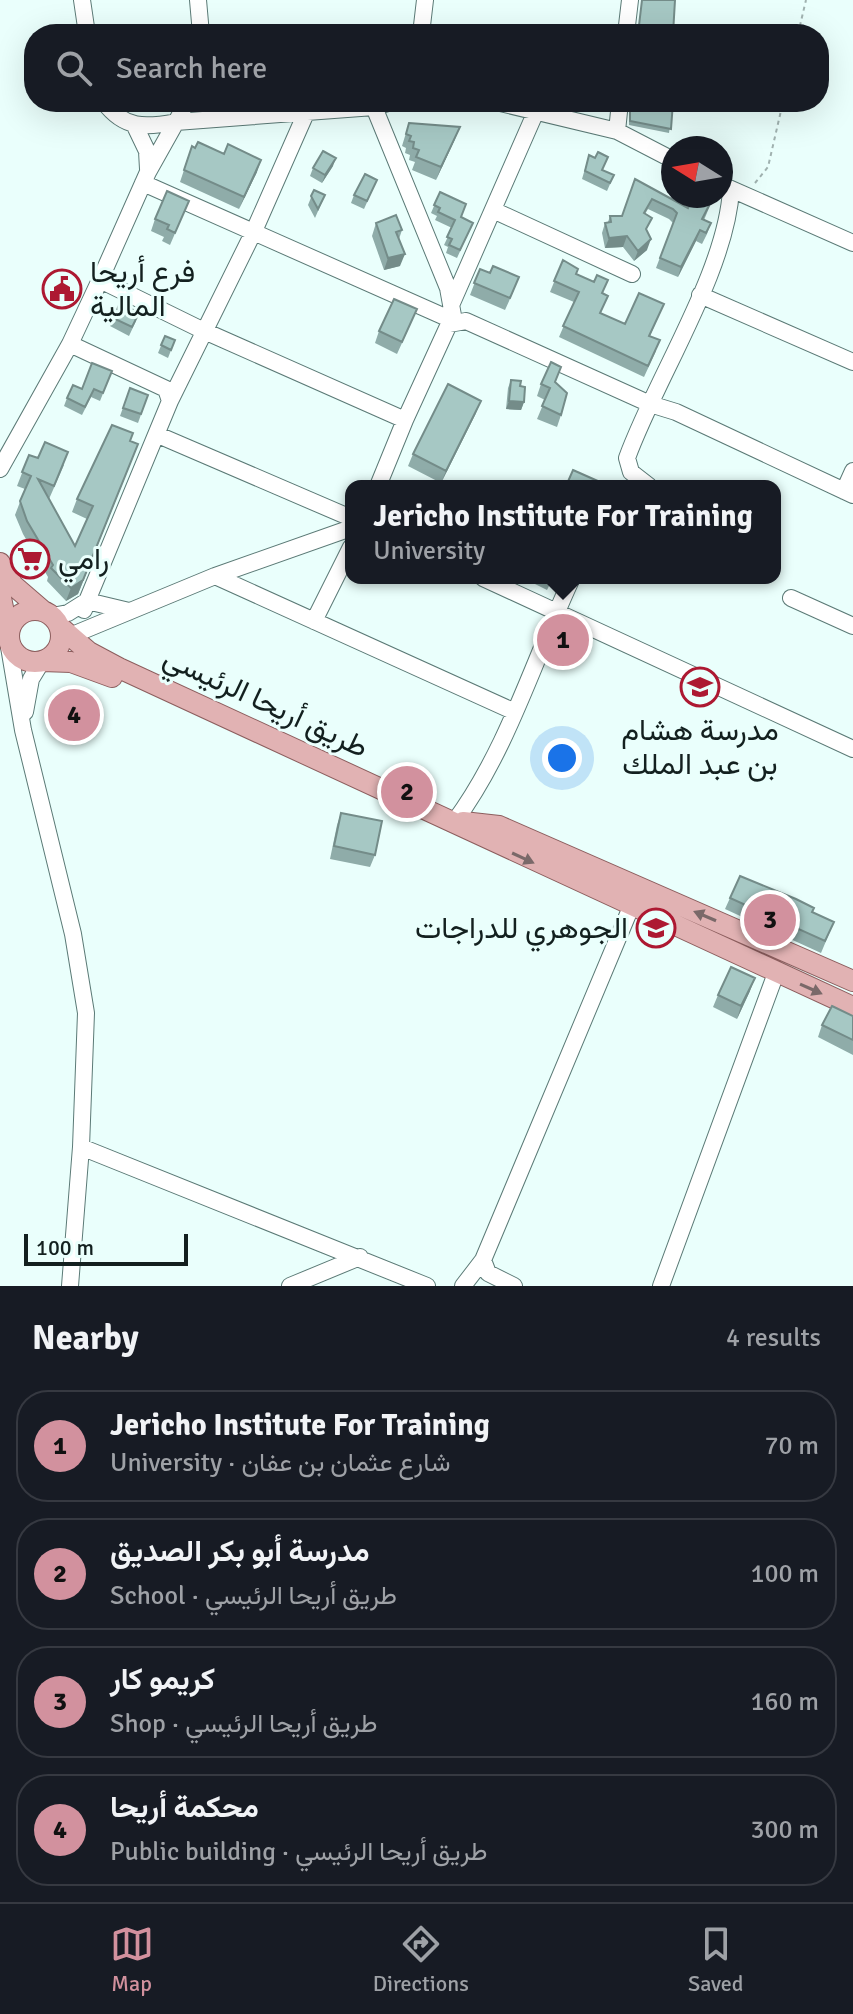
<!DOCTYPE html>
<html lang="en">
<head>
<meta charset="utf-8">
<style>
	:root { --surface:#171b24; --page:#20242c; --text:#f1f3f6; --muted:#9ea1a6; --line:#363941; --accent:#d2919e }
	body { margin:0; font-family:Signika,Vazirmatn,sans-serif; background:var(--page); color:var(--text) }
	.compass { position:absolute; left:661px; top:136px; width:72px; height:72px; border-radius:50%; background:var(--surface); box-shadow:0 8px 32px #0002; rotate:281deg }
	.scale { position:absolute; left:24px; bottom:20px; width:164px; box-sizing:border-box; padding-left:8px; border:4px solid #13201f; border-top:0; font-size:22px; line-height:28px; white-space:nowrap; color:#13201f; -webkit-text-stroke:6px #eafffc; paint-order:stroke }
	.you { position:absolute; left:562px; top:758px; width:28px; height:28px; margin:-20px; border:6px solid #fff; border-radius:50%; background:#1a73e8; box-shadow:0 0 0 12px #1a73e833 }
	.badge { display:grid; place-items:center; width:52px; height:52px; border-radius:50%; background:var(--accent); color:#111; font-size:26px; font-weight:700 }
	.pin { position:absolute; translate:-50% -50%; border:4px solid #fff; box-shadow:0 2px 8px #0006 }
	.popup { position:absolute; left:345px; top:480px; width:436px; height:104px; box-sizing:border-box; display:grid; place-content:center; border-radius:16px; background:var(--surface); filter:drop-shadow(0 2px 6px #0005); font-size:26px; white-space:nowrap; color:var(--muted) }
	.popup b { font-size:30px; color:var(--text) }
	.popup::after { content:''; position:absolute; left:50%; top:100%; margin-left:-16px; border:16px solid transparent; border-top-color:var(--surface) }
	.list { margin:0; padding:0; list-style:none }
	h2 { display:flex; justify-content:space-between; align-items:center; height:104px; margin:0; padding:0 32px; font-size:34px }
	h2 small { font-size:26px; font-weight:400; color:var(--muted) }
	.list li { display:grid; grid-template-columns:52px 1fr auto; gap:24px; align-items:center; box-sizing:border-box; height:112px; margin:0 16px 16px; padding:0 16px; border:2px solid var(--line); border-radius:32px }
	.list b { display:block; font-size:30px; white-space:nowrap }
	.list p { margin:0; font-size:26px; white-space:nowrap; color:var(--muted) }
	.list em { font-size:26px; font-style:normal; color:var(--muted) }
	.icon { flex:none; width:44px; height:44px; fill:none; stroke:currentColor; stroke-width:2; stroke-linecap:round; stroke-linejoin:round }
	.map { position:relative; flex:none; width:853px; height:1286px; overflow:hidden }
	.search { position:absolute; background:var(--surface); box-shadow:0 8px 32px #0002; left:24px; right:24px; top:24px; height:88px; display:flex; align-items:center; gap:20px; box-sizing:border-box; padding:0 28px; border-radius:32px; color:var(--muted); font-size:30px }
	.sheet { height:616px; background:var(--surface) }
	nav { display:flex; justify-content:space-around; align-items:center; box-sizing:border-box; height:112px; border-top:2px solid var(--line); background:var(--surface); font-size:22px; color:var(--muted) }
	nav a { display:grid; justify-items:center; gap:4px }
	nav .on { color:var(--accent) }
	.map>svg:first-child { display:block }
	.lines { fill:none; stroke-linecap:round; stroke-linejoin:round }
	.minor-casing { stroke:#5b7a76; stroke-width:18 }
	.major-casing { stroke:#8c5e5e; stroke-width:22 }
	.path { stroke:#a0b2b0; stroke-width:2; stroke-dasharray:4 4; stroke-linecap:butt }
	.minor { stroke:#fff; stroke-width:16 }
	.major { stroke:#e1b2b3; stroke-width:20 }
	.wall { fill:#8faca9 }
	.shaded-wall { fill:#748c89 }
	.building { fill:#a6c8c4; stroke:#748c89; stroke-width:2 }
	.oneway { fill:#7a6969 }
	.labels { text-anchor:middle; stroke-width:6; stroke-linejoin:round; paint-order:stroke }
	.poi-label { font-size:30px; fill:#13201f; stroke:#eafffc; text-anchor:start }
	.street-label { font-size:30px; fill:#13201f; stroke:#eafffc }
</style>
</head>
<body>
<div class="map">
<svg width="853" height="1286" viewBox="0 0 853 1286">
	<rect width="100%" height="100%" fill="#eafffc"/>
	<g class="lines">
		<g class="minor-casing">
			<path id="minor" d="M82,0L87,34
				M198,0L201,34
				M421,34L425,0
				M626,34L630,0
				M104,102C124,129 145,128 176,122L148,172L100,280L202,330L405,420L378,486
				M187,102L176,122L374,107L391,102
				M496,102L617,131L673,160
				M374,107L448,288L454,321
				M135,126L147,151L148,169
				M617,131L620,102
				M143,183L454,321
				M722,185L853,243
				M493,210L632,274
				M700,295L853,362
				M452,303L537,109
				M170,401L254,231L306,113
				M405,420L449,324L466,321L650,404L676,412L853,495
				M158,435L351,518
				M0,469L70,344L100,280
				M649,486L631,472L627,458C656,378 726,272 731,190
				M844,491L853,471
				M215,576L351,528
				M483,578L853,749
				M791,598L853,626
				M84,610L87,601L129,611
				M52,616L68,613L87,601L170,401L166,389L70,344
				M314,621L351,547
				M70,636L215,576L515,712
				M8,641L23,730L73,934L86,1013L81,1147L70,1286
				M25,712L31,679L42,661
				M455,821C508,749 534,659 572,578
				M81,1147L427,1286
				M290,1286L360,1257
				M463,1286L483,1260
				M514,1286L488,1273L483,1260L631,907
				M661,1286L776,973"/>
		</g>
		<g class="major-casing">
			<path id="major" d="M0,563L13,585L42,610
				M0,593L8,632
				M9 636a26 26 0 1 1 52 0a26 26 0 1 1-52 0Z
				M60,627L89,652L119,668L853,1007
				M42,661L71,662L112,677
				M463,822L499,826L853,981"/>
		</g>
		<path class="path" d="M798,34L806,0
			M755,183L768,167L783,102"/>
		<use href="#minor" class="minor"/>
		<use href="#major" class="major"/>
	</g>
	<path class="wall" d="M629,102H673L669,133L629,125Z
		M409,123L455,139L436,180L412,170L415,162L409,160L410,155L405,153L406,148L402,146Z
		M192,146L257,172L239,209L180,182Z
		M589,155L603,170L614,175L607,191L582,179Z
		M333,166L322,183L310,176L313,168Z
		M635,179L688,208L714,196L704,220L711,223L707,234L702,244L696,241L678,277L656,268L673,223L669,219L648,209L645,214L647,250L634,261L623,247L605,248L602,233L605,223L608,222L610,216H622Z
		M377,180L364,209L351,203L354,195Z
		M314,190L325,195L315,218L308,205Z
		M440,192L461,217L473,223L457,258L446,253L448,247L444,245L452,228L435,220L437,216L431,213Z
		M189,201L170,245L162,241L164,237L151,231L155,219Z
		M376,223L402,230L399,239L400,266L384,270L372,236Z
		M563,260L576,274L603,293L601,313L625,324L664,304L650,336L656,351L644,377L559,337L574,302L550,292Z
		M480,269L514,290L505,310L470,295Z
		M113,318L136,321L129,336L110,326Z
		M412,321L397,354L375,343L379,331Z
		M165,336L175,340L168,358L158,353Z
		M112,371L100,401L91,397L82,415L64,406L67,398Z
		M511,380L520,386L524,402L521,410L506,409L508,388Z
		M555,383L561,415L557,427L537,419L545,400L537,396L541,384Z
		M130,388L148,395L138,423L120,416Z
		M476,413L441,483L408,466L413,454Z
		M130,441L133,457L78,594L66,601L47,581L48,577L23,534L15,515L25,489L17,486L29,455L38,458L64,465L49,499L75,546L87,519L72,512L77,499Z
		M523,578H553L547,590Z
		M341,813L375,855L370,867L330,859L337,825Z
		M730,898L813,912L834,922L821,953L725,909Z
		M750,991L737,1019L713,1007L718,995Z
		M853,1016V1055L818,1037L822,1025Z"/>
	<path class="shaded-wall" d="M460,127L455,139L436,180L441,167Z
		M336,158L333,166L322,183L325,175Z
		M261,160L257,172L239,209L244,197Z
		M700,230L696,241L678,277L681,267Z
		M627,236L623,247L605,248L609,238Z
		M651,239L647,250L634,261L638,251Z
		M405,254L400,266L384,270L388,258Z
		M481,401L476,413L441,483L446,471Z
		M509,401L524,402L521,410L506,409Z
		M133,457L78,594L66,601L71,588Z
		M755,978L750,991L737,1019L741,1006Z"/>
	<path class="building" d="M642,0H675L673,34H638Z
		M630,102H673L671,129L630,121Z
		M409,123L460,127L441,167L416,157L419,150L413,148L414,142L409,141L411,136L406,134Z
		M198,142L224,154L228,144L261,160L244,197L184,170L192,146L195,148Z
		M323,151L336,158L325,175L313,168Z
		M598,152L608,157L602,170L614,175L610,183L585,171L589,155L595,158Z
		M365,174L377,180L367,201L354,195Z
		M635,179L688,208L692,200L700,203L704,196H714L702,219L711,223L706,233L700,230L681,267L660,258L677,213L673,209L652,199L644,213L652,218L646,229L651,239L638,251L627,236L609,238L605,223L611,222L610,216H622Z
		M314,190L325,195L318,209L311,196Z
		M167,191L189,201L175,233L167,229L169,225L155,219Z
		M440,192L466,204L461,217L473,223L460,250L449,245L452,239L447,237L455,220L438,212L440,208L434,205Z
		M396,215L402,230L396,232L405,254L388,258L376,223Z
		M563,260L578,269L576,274L594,282L597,275L608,280L602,293L608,296L600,313L625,324L639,293L664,304L649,336L660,340L648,366L563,326L579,292L554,281Z
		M493,266L519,277L510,298L474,283L480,269L490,273Z
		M394,299L417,309L402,342L379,331Z
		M120,303L139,313L132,327L113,318Z
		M165,336L175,340L171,350L161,345Z
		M551,362L561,367L555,382L567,393L561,415L542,406L550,388L541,384Z
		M92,363L112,371L103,393L94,389L85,407L67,398L73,385L82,389Z
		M511,380L521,381L520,386L525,387L524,402L509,401Z
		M448,384L481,401L446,471L413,454Z
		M130,388L148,395L141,414L123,408Z
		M112,425L133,433L130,441L138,444L83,580L71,588L51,568L53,565L27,521L20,501L31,476L22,472L29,455L38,458L45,442L68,452L54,486L38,479L75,546L93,506L77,499Z
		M573,470L609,486H566Z
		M341,813L382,821L375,855L334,846Z
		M740,876L796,899L814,908L812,912L834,922L825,941L730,898Z
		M731,967L755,978L741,1006L718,995Z
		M832,1006L853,1016V1040L822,1025Z"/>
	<defs><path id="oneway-solid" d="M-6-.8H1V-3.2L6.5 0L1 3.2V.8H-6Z" transform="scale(2)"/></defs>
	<g class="oneway">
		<use href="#oneway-solid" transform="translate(523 858) rotate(25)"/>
		<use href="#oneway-solid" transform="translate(705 916) rotate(-157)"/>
		<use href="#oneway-solid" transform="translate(811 989) rotate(24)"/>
	</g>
	<defs>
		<g id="civic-ring" transform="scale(2)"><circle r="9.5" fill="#eafffc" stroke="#ad1932" stroke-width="1.5"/><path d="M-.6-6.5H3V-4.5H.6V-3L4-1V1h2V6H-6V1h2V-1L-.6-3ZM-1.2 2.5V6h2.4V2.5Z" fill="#ad1932"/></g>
		<g id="supermarket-ring" transform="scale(2)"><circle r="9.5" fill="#eafffc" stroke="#ad1932" stroke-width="1.5"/><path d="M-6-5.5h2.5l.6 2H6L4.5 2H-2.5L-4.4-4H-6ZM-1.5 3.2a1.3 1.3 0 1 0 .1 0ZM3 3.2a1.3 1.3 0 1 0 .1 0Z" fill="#ad1932"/></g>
		<g id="school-ring" transform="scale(2)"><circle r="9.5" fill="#eafffc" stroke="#ad1932" stroke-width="1.5"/><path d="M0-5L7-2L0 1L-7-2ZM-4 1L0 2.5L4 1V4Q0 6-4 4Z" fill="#ad1932"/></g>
	</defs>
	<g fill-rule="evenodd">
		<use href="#civic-ring" x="62" y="289"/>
		<use href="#supermarket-ring" x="30" y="559"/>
		<use href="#school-ring" x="700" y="687"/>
		<use href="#school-ring" x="656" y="928"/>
	</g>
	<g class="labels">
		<g class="poi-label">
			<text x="90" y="282">فرع أريحا<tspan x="90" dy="34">المالية</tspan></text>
			<text x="58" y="569">رامي</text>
			<text x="700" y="740" text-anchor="middle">مدرسة هشام<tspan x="700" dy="34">بن عبد الملك</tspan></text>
			<text x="628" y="938" text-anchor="end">الجوهري للدراجات</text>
		</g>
		<g class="street-label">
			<text transform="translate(266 702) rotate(25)" y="10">طريق أريحا الرئيسي</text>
		</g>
	</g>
</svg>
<svg class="compass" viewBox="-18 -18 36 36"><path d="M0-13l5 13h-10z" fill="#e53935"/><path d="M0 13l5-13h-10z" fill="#9ea1a6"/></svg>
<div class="scale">100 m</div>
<div class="you"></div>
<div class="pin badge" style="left:563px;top:640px">1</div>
<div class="popup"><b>Jericho Institute For Training</b>University</div>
<div class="pin badge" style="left:407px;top:792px">2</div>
<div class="pin badge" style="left:770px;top:920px">3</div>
<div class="pin badge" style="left:74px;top:715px">4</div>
<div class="search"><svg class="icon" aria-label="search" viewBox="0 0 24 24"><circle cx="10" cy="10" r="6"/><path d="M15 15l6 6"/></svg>Search here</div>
</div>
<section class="sheet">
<h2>Nearby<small>4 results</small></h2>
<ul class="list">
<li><span class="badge">1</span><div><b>Jericho Institute For Training</b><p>University · شارع عثمان بن عفان</p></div><em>70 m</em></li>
<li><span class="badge">2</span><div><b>مدرسة أبو بكر الصديق</b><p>School · طريق أريحا الرئيسي</p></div><em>100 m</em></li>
<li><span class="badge">3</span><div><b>كريمو كار</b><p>Shop · طريق أريحا الرئيسي</p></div><em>160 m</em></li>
<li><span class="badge">4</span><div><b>محكمة أريحا</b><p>Public building · طريق أريحا الرئيسي</p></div><em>300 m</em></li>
</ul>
</section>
<nav>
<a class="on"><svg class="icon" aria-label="map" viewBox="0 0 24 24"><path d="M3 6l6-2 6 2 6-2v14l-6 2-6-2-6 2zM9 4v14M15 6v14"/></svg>Map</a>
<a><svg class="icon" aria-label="directions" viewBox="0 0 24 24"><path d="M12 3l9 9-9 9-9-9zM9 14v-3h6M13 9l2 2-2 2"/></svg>Directions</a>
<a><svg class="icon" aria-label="saved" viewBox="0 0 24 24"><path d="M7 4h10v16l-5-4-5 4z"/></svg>Saved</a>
</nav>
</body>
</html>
